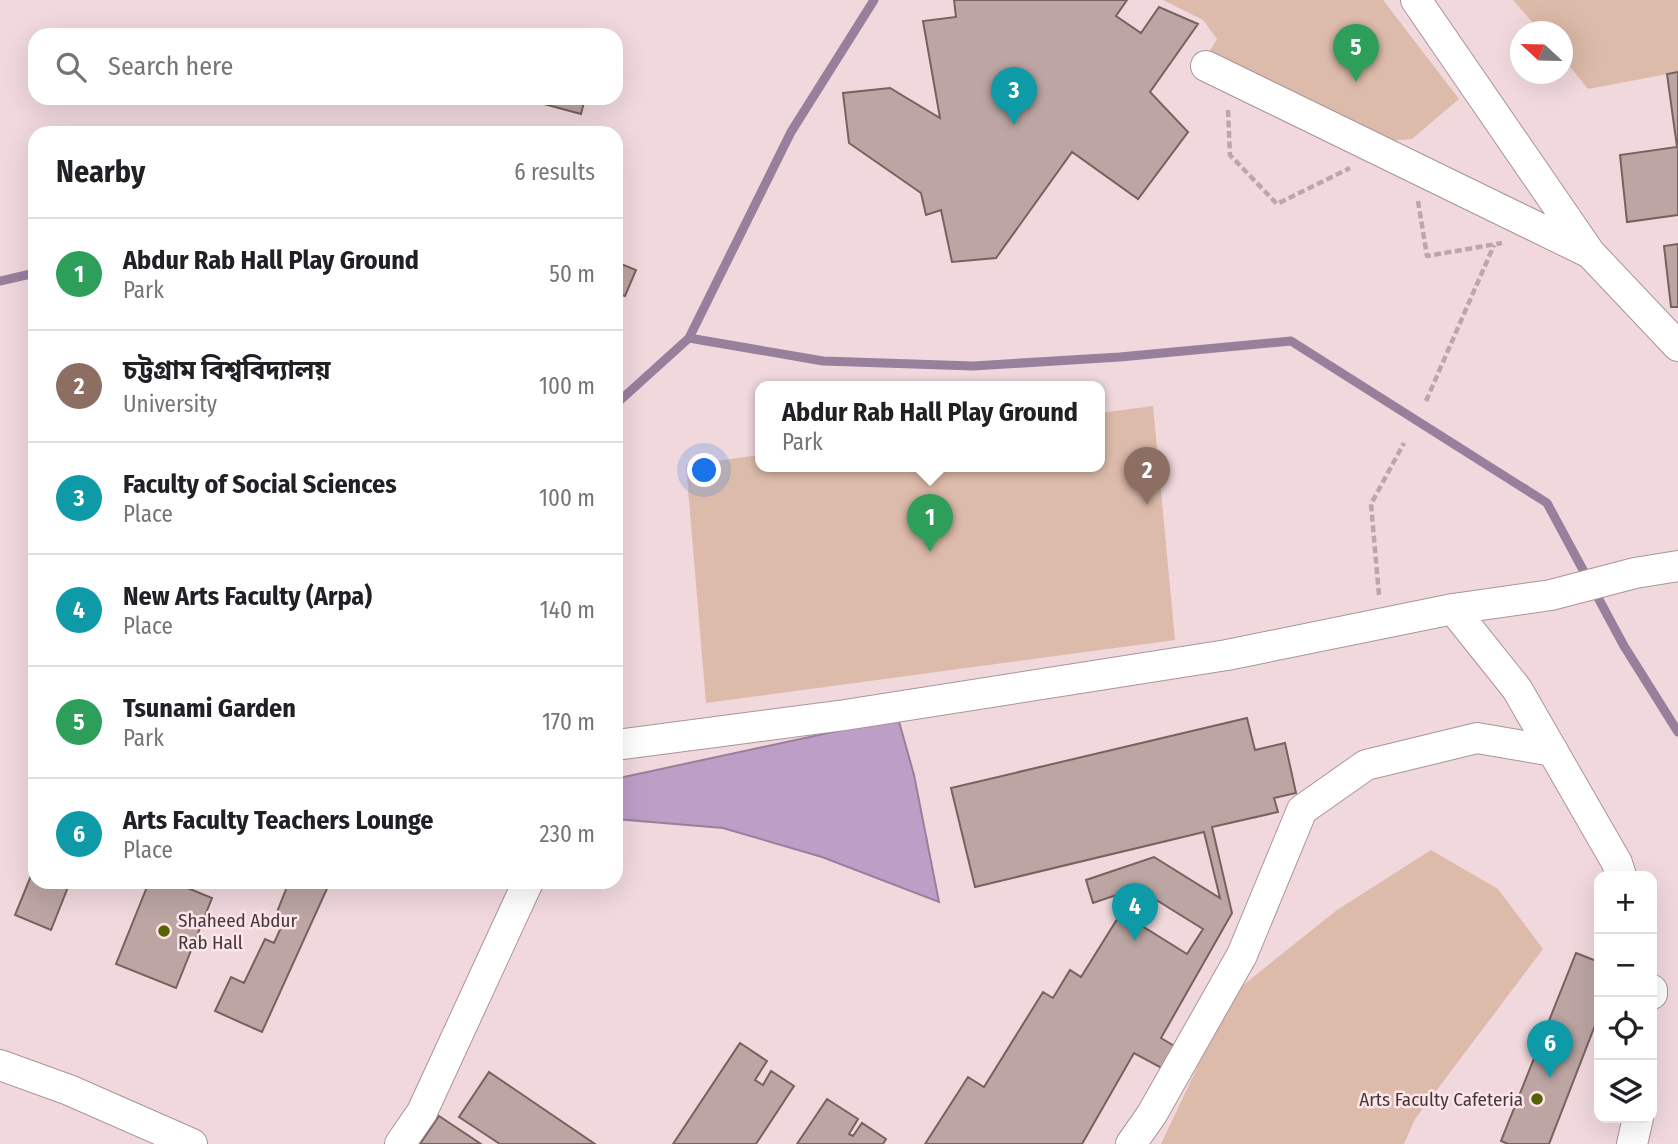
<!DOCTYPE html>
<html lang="en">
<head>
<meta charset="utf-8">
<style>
	:root { --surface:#fff; --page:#f6f6f6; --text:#202124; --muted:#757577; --line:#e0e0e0; --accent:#b45309 }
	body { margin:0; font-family:"Fira Sans Condensed","Noto Sans Bengali",sans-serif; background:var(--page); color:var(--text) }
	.controls { position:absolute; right:21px; bottom:21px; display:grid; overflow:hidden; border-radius:14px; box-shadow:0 7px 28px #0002 }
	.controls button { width:63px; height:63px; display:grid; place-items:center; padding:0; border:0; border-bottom:2px solid var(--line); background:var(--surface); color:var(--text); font:35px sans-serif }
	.compass { position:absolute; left:1510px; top:21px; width:63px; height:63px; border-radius:50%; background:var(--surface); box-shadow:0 7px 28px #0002; rotate:292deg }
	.you { position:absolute; left:705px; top:471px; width:24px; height:24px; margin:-18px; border:5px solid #fff; border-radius:50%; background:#1a73e8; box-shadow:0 0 0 10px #1a73e833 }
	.badge { display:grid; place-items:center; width:46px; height:46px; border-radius:50%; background:var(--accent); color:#fff; font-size:23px; font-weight:700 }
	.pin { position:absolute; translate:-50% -58px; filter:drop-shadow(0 2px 4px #0008) }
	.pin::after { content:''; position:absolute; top:37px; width:24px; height:21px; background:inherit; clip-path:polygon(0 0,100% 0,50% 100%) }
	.popup { position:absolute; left:755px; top:381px; width:350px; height:91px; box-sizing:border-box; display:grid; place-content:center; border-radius:14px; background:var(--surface); filter:drop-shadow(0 2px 5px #0005); font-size:23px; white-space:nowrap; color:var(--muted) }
	.popup b { font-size:26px; color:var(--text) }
	.popup::after { content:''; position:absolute; left:50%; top:100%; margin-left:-14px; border:14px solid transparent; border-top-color:var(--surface) }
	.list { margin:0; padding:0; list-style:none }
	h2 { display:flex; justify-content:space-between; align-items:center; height:91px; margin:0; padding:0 28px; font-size:30px }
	h2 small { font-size:23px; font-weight:400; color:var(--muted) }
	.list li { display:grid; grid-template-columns:46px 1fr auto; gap:21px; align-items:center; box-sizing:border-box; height:112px; padding:0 28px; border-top:2px solid var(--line) }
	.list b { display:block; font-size:26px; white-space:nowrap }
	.list p { margin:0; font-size:23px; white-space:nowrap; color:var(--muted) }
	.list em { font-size:23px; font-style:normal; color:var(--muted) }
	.icon { flex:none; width:38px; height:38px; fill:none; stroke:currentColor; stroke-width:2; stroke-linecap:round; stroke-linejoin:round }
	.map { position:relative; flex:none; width:1678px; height:1144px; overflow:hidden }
	.search { position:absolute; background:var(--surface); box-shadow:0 7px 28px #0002; left:28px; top:28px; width:595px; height:77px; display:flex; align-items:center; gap:18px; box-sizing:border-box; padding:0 24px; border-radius:21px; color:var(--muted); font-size:26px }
	.panel { position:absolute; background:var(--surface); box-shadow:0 7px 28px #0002; left:28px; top:126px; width:595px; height:763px; border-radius:21px }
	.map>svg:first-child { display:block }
	.green { fill:#dba }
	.water { fill:#bd9ec7; stroke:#98809d; stroke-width:2 }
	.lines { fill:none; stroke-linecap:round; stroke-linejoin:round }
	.stream { stroke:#98809d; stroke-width:9 }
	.building { fill:#bca5a2; stroke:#77625f; stroke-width:2 }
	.minor-casing { stroke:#ab9499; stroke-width:32 }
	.path { stroke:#bba7ab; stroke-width:4.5; stroke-dasharray:7 3.5; stroke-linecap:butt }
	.minor { stroke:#fff; stroke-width:30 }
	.poi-dot { fill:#566304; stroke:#fee5ea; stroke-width:2.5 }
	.labels { text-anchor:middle; stroke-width:5; stroke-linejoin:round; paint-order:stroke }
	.poi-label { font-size:19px; fill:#43393b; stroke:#fee5ea; text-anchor:start }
</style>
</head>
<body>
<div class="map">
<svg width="1678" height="1144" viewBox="0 0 1678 1144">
	<rect width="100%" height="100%" fill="#f0d8dd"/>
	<path class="green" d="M1163,0H1383L1459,99L1412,139L1388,141L1209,52L1217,39L1203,20Z
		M1513,0H1678V72L1588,89L1563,58L1562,32L1540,31Z
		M1153,406L1175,640L706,703L686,465L760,455V466H1100V413Z
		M1431,850L1498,889L1543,949L1415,1119L1404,1144H1161L1232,994L1337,910Z"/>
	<path class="water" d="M898,718L914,775L939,902L822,857L723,828L616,819L619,778Z"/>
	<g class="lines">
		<path class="stream" d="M0,281L35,273
			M689,338L791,132L874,0
			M616,404L689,338L823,361L973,366L1120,357L1291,341L1547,503L1624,646L1678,732"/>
	</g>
	<path class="building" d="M954,0H1127L1116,16L1141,33L1159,7L1198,24L1150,92L1188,132L1138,199L1072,152L996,258L952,262L941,210L926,215L921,193L849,143L843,93L890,88L940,118L923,21L956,17Z
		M1678,72V215L1627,222L1620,155L1677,147L1667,74Z
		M546,98H585L581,114L544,104Z
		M1678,244V307H1671L1664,246Z
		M616,262L636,270L625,296L616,293Z
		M1247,718L1255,750L1285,743L1296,793L1274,798L1278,812L1212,827L1232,913L1161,1038L1181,1050L1169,1072L1134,1053L1082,1144H925L968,1077L984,1087L1043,992L1053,998L1070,970L1081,977L1121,913L1187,954L1203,929L1137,888L1093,903L1086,880L1154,857L1220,898L1204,832L975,887L951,788Z
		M35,866V882H70L51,930L15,915Z
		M35,866V882H70L51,930L15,915Z
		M149,882H173L212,898L176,988L116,964Z
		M149,882H173L212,898L176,988L116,964Z
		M289,882H330L262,1032L215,1011L231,977L244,983L265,939L274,943L283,923L275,917Z
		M1576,953L1599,962V1015L1549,1144H1508L1501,1141Z
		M740,1043L767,1061L755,1080L763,1085L771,1071L794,1086L756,1144H673Z
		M489,1072L595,1144H500L459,1117Z
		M827,1099L858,1119L849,1134L853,1136L862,1123L886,1139L883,1144H797Z
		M439,1116L481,1144H420Z"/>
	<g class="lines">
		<g class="minor-casing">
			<path id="minor" d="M1416,0L1590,253L1678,346
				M1206,66L1590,253
				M1453,609L1517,689L1617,863L1621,876
				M616,745L845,715L1227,655L1453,609L1551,595L1635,573L1678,566
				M1652,990V994
				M0,1065L69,1090L192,1144
				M400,1144L422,1112L528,882
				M1131,1144L1152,1114L1242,955L1302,810L1366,765L1477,738L1553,751
				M1632,1144L1638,1118"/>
		</g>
		<path class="path" d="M1228,110L1230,155L1277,204L1350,168
			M1418,201L1427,256L1502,243
			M1426,401L1494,245
			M1379,595L1371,504L1404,443"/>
		<use href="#minor" class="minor"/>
	</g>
	<g class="poi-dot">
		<circle cx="164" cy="931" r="7"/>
		<circle cx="1537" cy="1099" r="7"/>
	</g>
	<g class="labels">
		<g class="poi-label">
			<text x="178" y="927">Shaheed Abdur<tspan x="178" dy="22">Rab Hall</tspan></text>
			<text x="1523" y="1106" text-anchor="end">Arts Faculty Cafeteria</text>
		</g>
	</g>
</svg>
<div class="controls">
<button>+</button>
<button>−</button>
<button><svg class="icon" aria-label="locate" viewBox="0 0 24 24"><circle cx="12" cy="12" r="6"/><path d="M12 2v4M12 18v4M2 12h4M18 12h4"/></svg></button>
<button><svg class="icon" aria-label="layers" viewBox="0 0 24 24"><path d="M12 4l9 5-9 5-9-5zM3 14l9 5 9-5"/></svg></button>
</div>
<svg class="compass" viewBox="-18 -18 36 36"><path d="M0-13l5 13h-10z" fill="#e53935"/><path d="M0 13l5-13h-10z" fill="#757577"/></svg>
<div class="you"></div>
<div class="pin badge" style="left:930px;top:552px;background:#2e9e5b">1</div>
<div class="popup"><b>Abdur Rab Hall Play Ground</b>Park</div>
<div class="pin badge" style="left:1147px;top:505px;background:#8d6e63">2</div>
<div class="pin badge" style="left:1014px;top:125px;background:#0f9aa8">3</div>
<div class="pin badge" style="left:1135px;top:941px;background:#0f9aa8">4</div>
<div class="pin badge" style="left:1356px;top:82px;background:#2e9e5b">5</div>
<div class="pin badge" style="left:1550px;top:1078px;background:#0f9aa8">6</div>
<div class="search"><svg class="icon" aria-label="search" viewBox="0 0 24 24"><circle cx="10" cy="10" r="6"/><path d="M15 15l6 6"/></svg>Search here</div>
<section class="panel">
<h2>Nearby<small>6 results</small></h2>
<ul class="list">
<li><span class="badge" style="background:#2e9e5b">1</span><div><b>Abdur Rab Hall Play Ground</b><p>Park</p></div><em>50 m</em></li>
<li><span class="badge" style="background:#8d6e63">2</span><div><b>চট্টগ্রাম বিশ্ববিদ্যালয়</b><p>University</p></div><em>100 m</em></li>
<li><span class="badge" style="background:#0f9aa8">3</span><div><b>Faculty of Social Sciences</b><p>Place</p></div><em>100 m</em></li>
<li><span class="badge" style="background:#0f9aa8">4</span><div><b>New Arts Faculty (Arpa)</b><p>Place</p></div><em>140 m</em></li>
<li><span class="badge" style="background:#2e9e5b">5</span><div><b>Tsunami Garden</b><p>Park</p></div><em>170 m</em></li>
<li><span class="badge" style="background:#0f9aa8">6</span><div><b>Arts Faculty Teachers Lounge</b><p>Place</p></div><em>230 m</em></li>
</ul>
</section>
</div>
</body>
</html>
